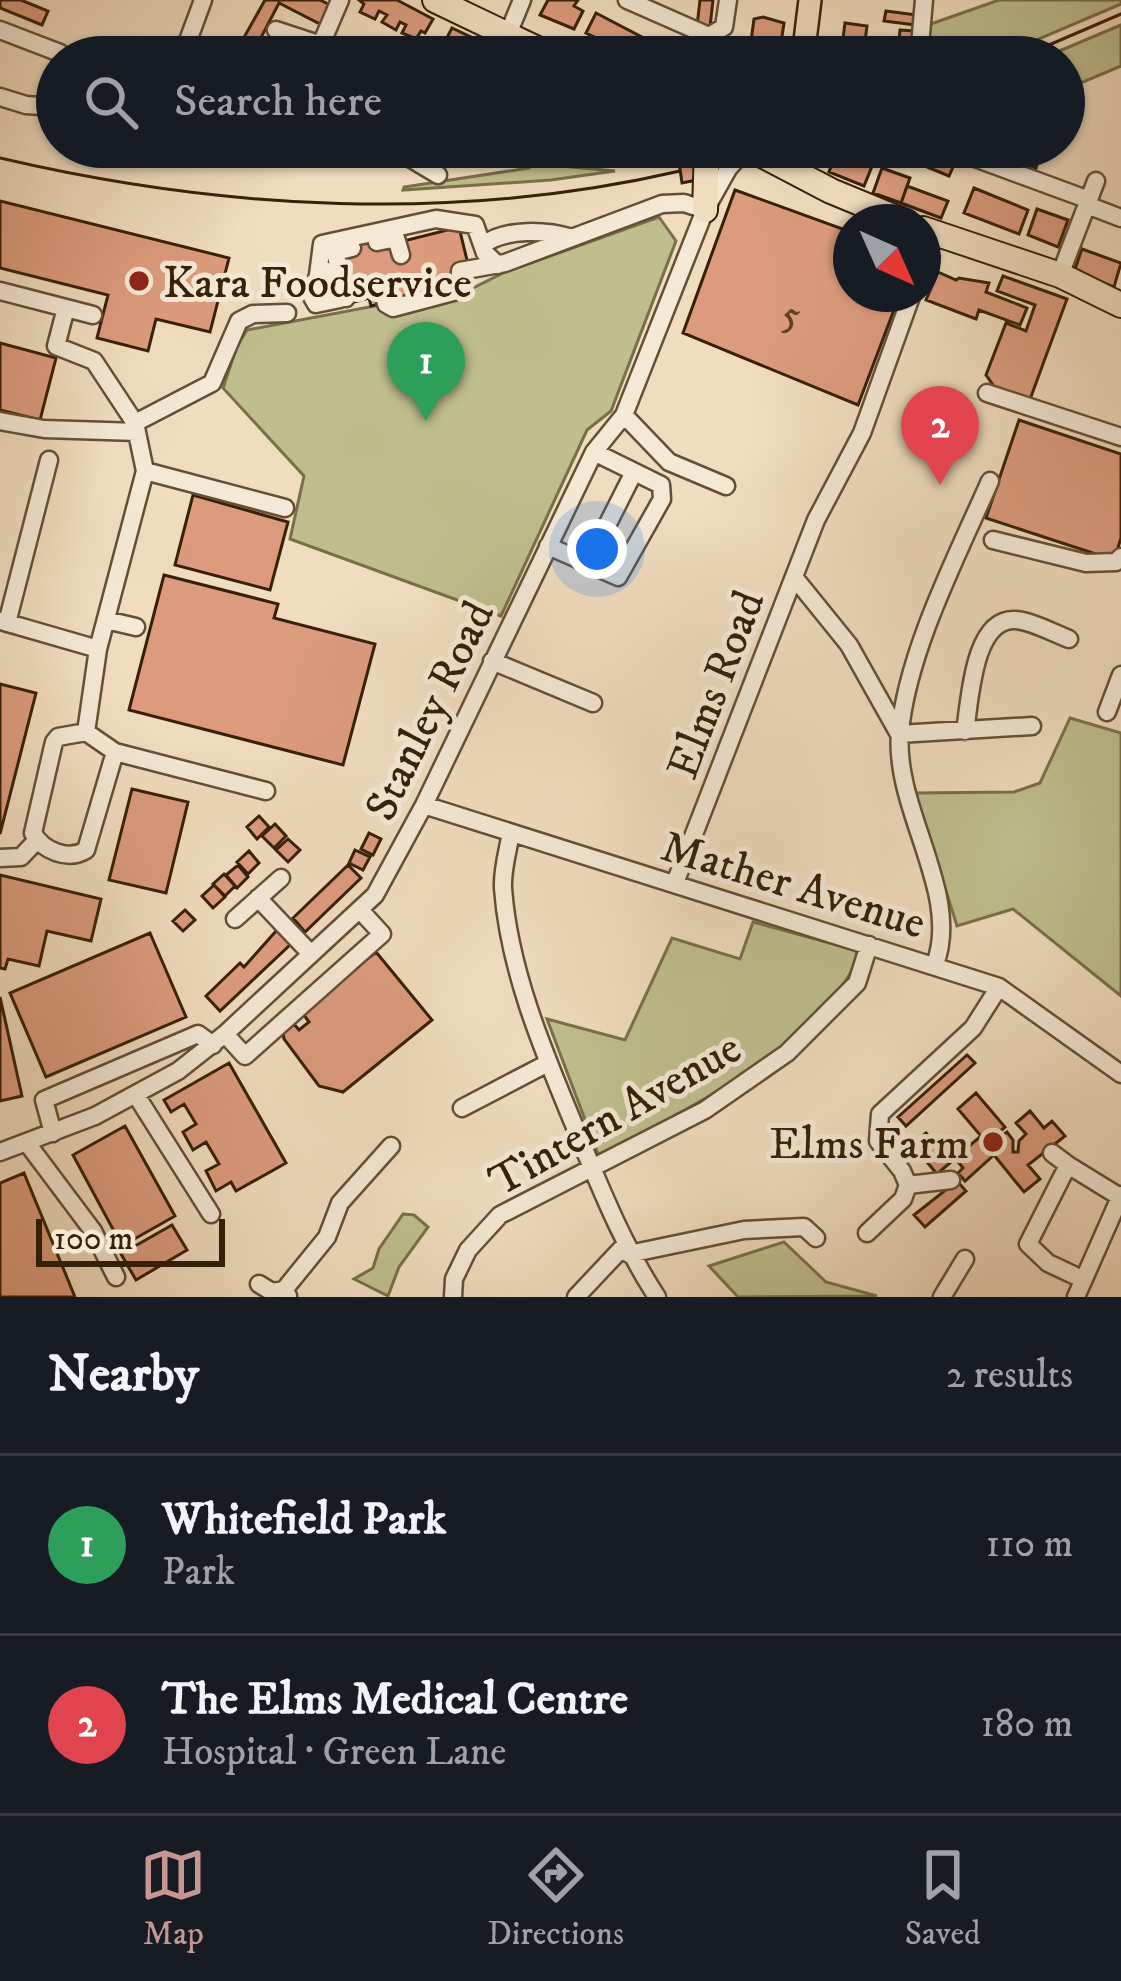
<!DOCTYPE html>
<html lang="en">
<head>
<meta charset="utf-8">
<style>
	:root { --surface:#171b24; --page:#20242c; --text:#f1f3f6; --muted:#9ea1a6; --line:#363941; --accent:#c59692 }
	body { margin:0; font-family:"IM FELL DW Pica",serif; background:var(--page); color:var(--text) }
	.compass { position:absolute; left:833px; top:204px; width:108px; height:108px; border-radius:50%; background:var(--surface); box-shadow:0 3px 9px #0004; rotate:135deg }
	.scale { position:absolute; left:36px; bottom:30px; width:189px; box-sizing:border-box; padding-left:12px; border:6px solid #362007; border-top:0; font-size:33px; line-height:42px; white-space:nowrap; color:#362007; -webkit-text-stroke:9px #f5e8d5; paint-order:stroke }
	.you { position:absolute; left:597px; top:549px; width:42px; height:42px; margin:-30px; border:9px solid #fff; border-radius:50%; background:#1a73e8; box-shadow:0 0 0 18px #1a73e833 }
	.badge { display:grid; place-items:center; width:78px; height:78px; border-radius:50%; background:var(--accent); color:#fff; font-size:39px; font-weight:700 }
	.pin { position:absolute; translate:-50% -99px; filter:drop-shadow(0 3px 6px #0008) }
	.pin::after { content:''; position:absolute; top:63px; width:42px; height:36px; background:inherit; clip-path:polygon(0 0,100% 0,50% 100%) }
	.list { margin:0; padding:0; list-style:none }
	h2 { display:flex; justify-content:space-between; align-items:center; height:156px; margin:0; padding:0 48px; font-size:51px }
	h2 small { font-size:39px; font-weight:400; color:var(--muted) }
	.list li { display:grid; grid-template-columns:78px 1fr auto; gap:36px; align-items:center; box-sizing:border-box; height:180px; padding:0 48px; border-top:3px solid var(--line) }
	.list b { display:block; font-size:45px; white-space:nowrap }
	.list p { margin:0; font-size:39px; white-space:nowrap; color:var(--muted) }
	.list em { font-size:39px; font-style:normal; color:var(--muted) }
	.icon { flex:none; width:66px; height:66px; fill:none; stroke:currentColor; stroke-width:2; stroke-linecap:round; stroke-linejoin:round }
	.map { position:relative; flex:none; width:1121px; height:1297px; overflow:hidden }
	.search { position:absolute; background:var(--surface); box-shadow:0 3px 9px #0004; left:36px; right:36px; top:36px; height:132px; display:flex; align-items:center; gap:30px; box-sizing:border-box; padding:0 42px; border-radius:66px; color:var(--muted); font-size:45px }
	.sheet { height:516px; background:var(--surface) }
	nav { display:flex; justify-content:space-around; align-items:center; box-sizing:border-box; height:168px; border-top:3px solid var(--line); background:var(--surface); font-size:33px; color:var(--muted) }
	nav a { display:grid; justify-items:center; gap:6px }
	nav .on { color:var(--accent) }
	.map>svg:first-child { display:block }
	.green { fill:#c0be8e; stroke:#7b6f4a; stroke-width:3 }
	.building { fill:#dc9b7d; stroke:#362007; stroke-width:3 }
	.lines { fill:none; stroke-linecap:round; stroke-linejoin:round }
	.minor-casing { stroke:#644f35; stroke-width:21 }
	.major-casing { stroke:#362007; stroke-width:26 }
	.highway-casing { stroke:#362007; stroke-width:28 }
	.minor { stroke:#f5e8d5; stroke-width:16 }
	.major { stroke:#f0dcbf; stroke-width:21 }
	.highway { stroke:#f0dcbf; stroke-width:24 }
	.tram { stroke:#362007; stroke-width:3 }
	.poi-dot { fill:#8f2418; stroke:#f5e8d5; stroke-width:4.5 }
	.labels { text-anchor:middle; stroke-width:10; stroke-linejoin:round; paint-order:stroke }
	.number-label { font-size:39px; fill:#603f24 }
	.poi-label { font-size:45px; fill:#362007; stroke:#f5e8d5; text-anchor:start }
	.street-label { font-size:45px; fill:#362007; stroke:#f5e8d5 }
</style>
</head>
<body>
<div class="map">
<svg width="1121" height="1297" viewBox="0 0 1121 1297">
	<rect width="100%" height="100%" fill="#f0dcbf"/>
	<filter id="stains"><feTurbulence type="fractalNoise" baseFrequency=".00167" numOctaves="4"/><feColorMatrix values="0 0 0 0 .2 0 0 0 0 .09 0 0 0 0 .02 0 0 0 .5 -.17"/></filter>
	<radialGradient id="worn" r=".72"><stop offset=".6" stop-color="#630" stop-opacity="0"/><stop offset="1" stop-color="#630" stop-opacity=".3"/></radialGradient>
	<path class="green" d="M999,0H1121V4L996,57H919L925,26Z
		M1121,25V66L1064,90V57H1045Z
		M528,163L615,171L551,180L403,190L404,187L529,168Z
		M659,217L676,241L611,411L587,430L501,616L290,539L304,476L223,388L237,346L247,330L475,287L503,273Z
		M1070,718L1121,733V996L1013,909L957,926L915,793L1014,792L1040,783Z
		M753,922L855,950L859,955C829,1031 725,1088 656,1126C638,1136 618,1151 598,1154L547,1019L625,1040L672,938L740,959Z
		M403,1214L414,1215L428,1227L399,1267L388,1296L354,1279L373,1268L379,1249Z
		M784,1242L826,1282L877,1296L738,1297L709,1266Z"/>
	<path class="building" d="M0,0H21L48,11L42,25L0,8Z
		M265,0H320L332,6L320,24L279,3L255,49L242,41Z
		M397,0L433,19L425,33L421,31L416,39L402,33L406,25L400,22L396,30L382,22L387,15L379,11L375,19L360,12L364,4L359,0Z
		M548,0H578L574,6L583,11L574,29L540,15Z
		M700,0H713L710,27L697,26Z
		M886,11L917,15L916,25L884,21Z
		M596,13L657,45L651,57H636L586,33Z
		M763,17L784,23L781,43L771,42V46L751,41L754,19Z
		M845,23L867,26L864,49L842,46Z
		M452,28L473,38L464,55L443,45Z
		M900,30L914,31L913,57H885L886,52L898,51Z
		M919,147H931L957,158L949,176L915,162Z
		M988,147H1043L1036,168L987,151Z
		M850,150L875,159L864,186L829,172L835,156L846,160Z
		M693,153L697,180L682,183L678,155Z
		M882,168L910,178L901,203L873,193Z
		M907,186L948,201L941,218L901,203Z
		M974,188L1028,210L1019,234L964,213Z
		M735,190L851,232V294H900L858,405L683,333Z
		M0,201L229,258L210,332L156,319L148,351L97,338L108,295L0,268Z
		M1037,209L1068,220L1058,247L1028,235Z
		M459,227L472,281L371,306L369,298L343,305L330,249L402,232L404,241Z
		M1082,249L1121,263L1114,287L1074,272Z
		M938,272L956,280L959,278L989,283L986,292L1027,308L1020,325L979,310L976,319L926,300Z
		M1003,276L1067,299L1029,402L996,389L986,375L1006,323L1026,331L1035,305L997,291Z
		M0,343L56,358L40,420L0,410Z
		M1019,420L1121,454V538L1114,560L986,518Z
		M193,495L288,522L270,590L175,565Z
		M164,575L278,604L274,618L375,644L343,765L129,710Z
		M0,684L36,693L0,834Z
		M132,789L188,802L166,893L109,880Z
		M259,816L269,827L257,839L247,827Z
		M275,824L286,836L274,848L262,836Z
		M369,833L381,839L373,855L361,849Z
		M288,839L300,850L288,862L276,850Z
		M355,850L370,857L363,870L349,863Z
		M249,851L259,863L248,874L237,862Z
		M238,865L248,877L237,888L226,875Z
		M348,865L361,878L305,932L293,918Z
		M224,874L235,886L225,896L213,884Z
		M0,875L101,899L91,941L47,931L39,966L8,959L5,969L0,968Z
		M214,885L225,897L213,908L202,896Z
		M185,910L195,920L183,931L173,921Z
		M277,930L291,944L220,1011L206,996L240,963L244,967Z
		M150,933L186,1017L46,1077L10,993Z
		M376,952L432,1020L343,1092L319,1086L284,1039L283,1033L294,1024L299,1030L309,1022L301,1011Z
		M0,997L22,1096L0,1101Z
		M967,1055L975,1063L906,1126L898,1117Z
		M229,1063L286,1163L236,1191L231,1182L216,1191L206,1171L219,1164L206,1142L193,1150L183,1132L196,1124L184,1104L171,1112L164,1100Z
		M976,1093L1005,1127L998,1133L1001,1136L1007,1132L1013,1140V1152H1018L1019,1141L1026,1134L1016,1123L1030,1111L1044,1128L1052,1121L1065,1136L1028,1165L1040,1179L1024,1192L994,1155L965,1181L958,1173L963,1168L955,1158L981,1136L958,1109Z
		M125,1126L175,1216L122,1246L73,1155Z
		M926,1133L951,1162L937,1174L912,1144Z
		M24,1173L75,1297H0V1183Z
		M957,1181L966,1191L925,1227L914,1215Z
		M172,1225L187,1250L136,1280L121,1254Z"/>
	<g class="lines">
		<g class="minor-casing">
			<path id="minor" d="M627,0L709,36L724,27L728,0
				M0,30L60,53
				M276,30L358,57
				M508,34L522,0
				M322,42L340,0
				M182,57L203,0
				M919,57L924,0
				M0,97L26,105L57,107
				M377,147L403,154L438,175
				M945,147L1089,200
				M508,152L536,147
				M1087,205L1121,218
				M377,242L396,238L401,255
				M483,245C506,228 546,230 572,238
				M923,264L934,233
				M334,270L318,275L322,244L436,219L475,225L485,253L498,265
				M318,275L312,297L316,304L340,299
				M1060,275L1096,181
				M383,290L386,304L393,308L453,292L460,285V271L505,263L662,204L684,203L705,210
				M0,291L93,315
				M346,298L335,252L352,248
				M66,308L56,346L94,361L135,423L145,471L98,649L86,732L115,752L266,791
				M987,393L1121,437
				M624,415L669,462L726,486
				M0,421L44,429L137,432
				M135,423L212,383L239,321L253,314L287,313
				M145,471L285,508
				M993,540L1086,563L1116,562L1121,557
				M548,546L618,577L662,499L661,485L594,452
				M587,565L634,472
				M794,577L849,645L899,734
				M106,620L136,627
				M1,621L98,649
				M7,623L49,460
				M492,661L593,703
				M1107,712L1121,675
				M965,731C970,701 973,618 1015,620C1032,621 1053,633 1069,639
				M86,732L58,737L54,742L33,833C43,851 68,861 86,850L115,752
				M899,734L1032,726
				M424,805L999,987L1121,1074
				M511,833C508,850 502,870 503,888C509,972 545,1055 577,1132C601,1189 623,1245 657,1297
				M0,858L21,857L37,840
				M675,883L816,520L862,433L912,294
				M258,898L311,954
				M235,919L281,878
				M935,964C962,893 893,809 900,732C907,652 958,554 990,481
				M225,1034L245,1056L382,934L360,910
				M136,1095L211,1214
				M462,1108L548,1063
				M53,1133L44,1100L198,1034L213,1045
				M27,1143L93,1231L116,1277
				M0,1152L95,1116L178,1071L225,1034L375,895L424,805L594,452L624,415L705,210L728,169L747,147
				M1052,1153L1068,1165
				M908,1185L951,1180
				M867,1233L903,1199L908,1185L902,1171L878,1141L880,1114L973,1028L999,987
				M629,1254L744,1230L804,1227L816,1238
				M1082,1279L1048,1263L1028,1244L1068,1165L1120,1197
				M259,1284L272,1292L284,1290L288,1296
				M284,1290L327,1237L340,1203L391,1146
				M453,1297L454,1279L468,1250L500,1215L705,1110L787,1053L857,983L869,945
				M576,1297L625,1245
				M942,1297L965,1259
				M1076,1297L1121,1195"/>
		</g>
		<g class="major-casing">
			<path id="major" d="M803,57L810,0"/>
		</g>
		<g class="highway-casing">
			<path id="highway" d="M435,0L554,57
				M747,147L831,191L906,222
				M705,210L707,147
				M923,229L1060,275L1121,305"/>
		</g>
		<use href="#minor" class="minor"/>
		<use href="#major" class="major"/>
		<use href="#highway" class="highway"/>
		<path class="tram" d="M1021,57L1121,14
			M0,158C222,210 456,223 680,171"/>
	</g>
	<g class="poi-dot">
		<circle cx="139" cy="281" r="12"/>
		<circle cx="993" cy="1142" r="12"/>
	</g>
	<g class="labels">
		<g class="number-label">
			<text x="791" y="327">5</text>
		</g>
		<g class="poi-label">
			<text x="163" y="297">Kara Foodservice</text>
			<text x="969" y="1158" text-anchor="end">Elms Farm</text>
		</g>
		<g class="street-label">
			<text transform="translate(714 684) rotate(-69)" y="16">Elms Road</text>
			<text transform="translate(428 710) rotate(-64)" y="16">Stanley Road</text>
			<text transform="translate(794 883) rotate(17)" y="16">Mather Avenue</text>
			<text transform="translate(614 1113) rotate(-30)" y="16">Tintern Avenue</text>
		</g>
	</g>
	<rect width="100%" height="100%" filter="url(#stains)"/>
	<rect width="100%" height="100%" fill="url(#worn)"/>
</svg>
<svg class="compass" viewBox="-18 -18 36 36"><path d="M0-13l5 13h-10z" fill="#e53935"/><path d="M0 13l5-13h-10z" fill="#9ea1a6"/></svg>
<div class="scale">100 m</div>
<div class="you"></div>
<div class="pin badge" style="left:426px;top:421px;background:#2e9e5b">1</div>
<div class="pin badge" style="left:940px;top:485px;background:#e0444e">2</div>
<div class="search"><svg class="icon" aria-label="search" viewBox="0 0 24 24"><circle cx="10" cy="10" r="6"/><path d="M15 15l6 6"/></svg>Search here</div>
</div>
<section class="sheet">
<h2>Nearby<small>2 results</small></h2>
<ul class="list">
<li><span class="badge" style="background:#2e9e5b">1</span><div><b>Whitefield Park</b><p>Park</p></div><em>110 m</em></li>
<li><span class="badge" style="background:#e0444e">2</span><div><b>The Elms Medical Centre</b><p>Hospital · Green Lane</p></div><em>180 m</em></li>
</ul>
</section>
<nav>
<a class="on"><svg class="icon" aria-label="map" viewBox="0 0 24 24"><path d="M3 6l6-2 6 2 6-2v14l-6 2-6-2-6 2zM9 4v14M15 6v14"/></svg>Map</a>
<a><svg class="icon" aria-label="directions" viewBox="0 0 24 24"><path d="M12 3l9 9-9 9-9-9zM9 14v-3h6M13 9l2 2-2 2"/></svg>Directions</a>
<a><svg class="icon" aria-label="saved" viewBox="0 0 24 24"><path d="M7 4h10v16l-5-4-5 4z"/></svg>Saved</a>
</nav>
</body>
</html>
